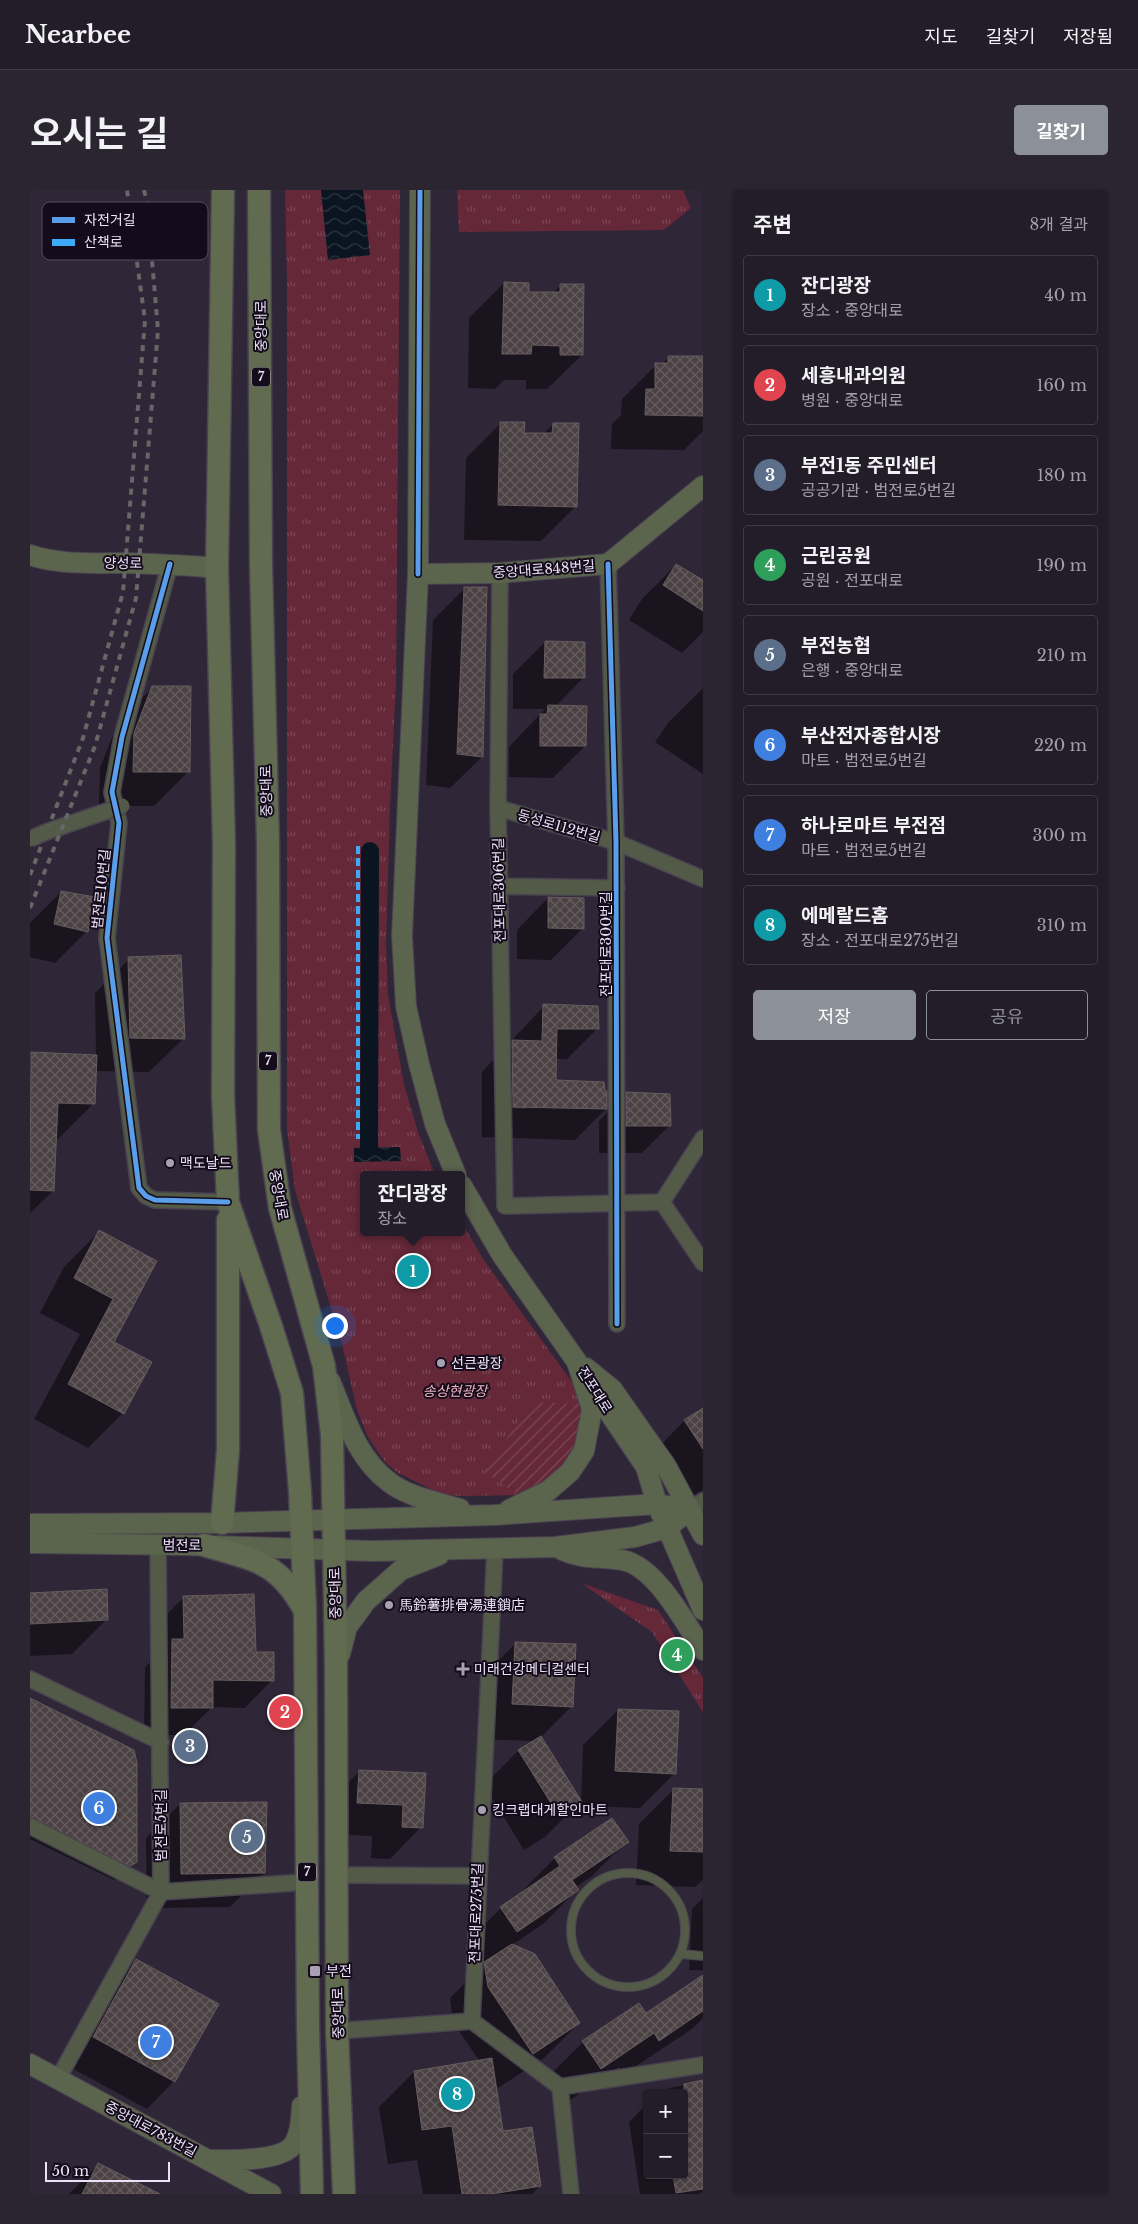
<!DOCTYPE html>
<html lang="ko">
<head>
<meta charset="utf-8">
<style>
	:root { --surface:#231c29; --page:#2b2531; --text:#f1f3f6; --muted:#a3a1a8; --line:#403a46; --accent:#8c9099 }
	body { margin:0; font-family:"Libre Baskerville","Noto Sans KR",serif; background:var(--page); color:var(--text) }
	.controls { position:absolute; right:15px; bottom:15px; display:grid; overflow:hidden; border-radius:5px; box-shadow:0 1px 4px #0004 }
	.controls button { width:45px; height:45px; display:grid; place-items:center; padding:0; border:0; border-bottom:1px solid var(--line); background:var(--surface); color:var(--text); font:25px sans-serif }
	.scale { position:absolute; left:15px; bottom:12px; width:125px; box-sizing:border-box; padding-left:5px; border:2px solid #ece1f7; border-top:0; font-size:14px; line-height:18px; white-space:nowrap; color:#ece1f7; -webkit-text-stroke:4px #140c1b; paint-order:stroke }
	.you { position:absolute; left:304px; top:1135px; width:18px; height:18px; margin:-12px; border:4px solid #fff; border-radius:50%; background:#1a73e8; box-shadow:0 0 0 8px #1a73e833 }
	.badge { display:grid; place-items:center; width:32px; height:32px; border-radius:50%; background:var(--accent); color:#fff; font-size:16px; font-weight:700 }
	.pin { position:absolute; translate:-50% -50%; border:2px solid #fff; box-shadow:0 1px 5px #0006 }
	.popup { position:absolute; left:330px; top:981px; width:105px; height:65px; box-sizing:border-box; display:grid; place-content:center; border-radius:5px; background:var(--surface); filter:drop-shadow(0 1px 4px #0005); font-size:16px; white-space:nowrap; color:var(--muted) }
	.popup b { font-size:19px; color:var(--text) }
	.popup::after { content:''; position:absolute; left:50%; top:100%; margin-left:-10px; border:10px solid transparent; border-top-color:var(--surface) }
	.list { margin:0; padding:0; list-style:none }
	h2 { display:flex; justify-content:space-between; align-items:center; height:65px; margin:0; padding:0 20px; font-size:21px }
	h2 small { font-size:16px; font-weight:400; color:var(--muted) }
	.list li { display:grid; grid-template-columns:32px 1fr auto; gap:15px; align-items:center; box-sizing:border-box; height:80px; margin:0 10px 10px; padding:0 10px; border:1px solid var(--line); border-radius:5px }
	.list b { display:block; font-size:19px; white-space:nowrap }
	.list p { margin:0; font-size:16px; white-space:nowrap; color:var(--muted) }
	.list em { font-size:16px; font-style:normal; color:var(--muted) }
	.actions { display:flex; gap:10px; padding:15px 20px }
	.actions a { flex:1; padding:11px 0; border:1px solid var(--accent); border-radius:5px; text-align:center; font-size:18px; color:var(--accent) }
	.actions .main { background:var(--accent); color:#fff }
	.map { position:relative; flex:none; width:673px; height:2004px; overflow:hidden; border-radius:5px }
	header { display:flex; align-items:center; gap:30px; box-sizing:border-box; height:70px; padding:0 25px; background:var(--surface); border-bottom:1px solid var(--line) }
	header strong { font-size:24px }
	nav { display:flex; gap:28px; margin-inline-start:auto; font-size:18px }
	.intro { display:flex; align-items:center; justify-content:space-between; box-sizing:border-box; height:120px; padding:0 30px }
	h1 { margin:0; font-size:35px }
	.button { padding:12px 22px; border-radius:5px; background:var(--accent); color:#fff; font-size:18px; font-weight:700 }
	main { display:flex; gap:30px; padding:0 30px }
	aside { flex:1; background:var(--surface); border-radius:5px; box-shadow:0 1px 4px #0004 }
	.map>svg:first-child { display:block }
	.grass { fill:url(#grass-tufts) }
	.garden { fill:url(#garden-furrows) }
	.water { fill:url(#water-waves) }
	.shadow { fill:#0007; fill-rule:evenodd }
	.lines { fill:none; stroke-linecap:round; stroke-linejoin:round }
	.canal { stroke:#0a1521; stroke-width:18 }
	.building { fill:url(#building-cross-hatch); stroke:#675c5e }
	.lane-casing { stroke:#494250; stroke-width:10 }
	.street-casing { stroke:#494250; stroke-width:18 }
	.secondary-casing { stroke:#494250; stroke-width:22 }
	.primary-casing { stroke:#494250; stroke-width:25 }
	.lane { stroke:#535a48; stroke-width:8 }
	.street { stroke:#535a48; stroke-width:15 }
	.secondary { stroke:#5b644d; stroke-width:20 }
	.primary { stroke:#606b4f; stroke-width:22 }
	.rail { stroke:#676766; stroke-width:4; stroke-dasharray:6 6; stroke-linecap:butt }
	.street-bridge-casing { stroke:#494250; stroke-width:18; stroke-linecap:butt }
	.street-bridge { stroke:#535a48; stroke-width:15 }
	.quiet { stroke:#3fa9f5; stroke-width:4; stroke-dasharray:8 4; stroke-linecap:butt }
	.cycleway-casing { stroke:#140c1b; stroke-width:8 }
	.cycleway { stroke:#5a9eea; stroke-width:5 }
	.poi-dot { fill:#aaa0b4; stroke:#140c1b; stroke-width:2 }
	.labels { text-anchor:middle; stroke-width:4; stroke-linejoin:round; paint-order:stroke }
	.shield { fill:#140c1b; stroke:#aba1b5; stroke-width:1 }
	.shield-label { font-size:12px; font-weight:bold; fill:#ece1f7 }
	.street-label { font-size:14px; fill:#ece1f7; stroke:#140c1b }
	.poi-label { font-size:14px; fill:#ece1f7; stroke:#140c1b; text-anchor:start }
	.park-label { font-size:14px; font-style:italic; fill:#f2b2bc; stroke:#140c1b }
	.key { fill:#140c1b; stroke:#554c5d; stroke-width:1 }
	.key-label { font-size:14px; fill:#ece1f7 }
</style>
</head>
<body>
<header>
<strong>Nearbee</strong>
<nav><a>지도</a><a>길찾기</a><a>저장됨</a></nav>
</header>
<div class="intro"><h1>오시는 길</h1><a class="button">길찾기</a></div>
<main>
<div class="map">
<svg width="673" height="2004" viewBox="0 0 673 2004">
	<defs>
		<pattern id="grass-tufts" width="24" height="20" patternUnits="userSpaceOnUse" patternTransform="scale(1.25)"><rect width="24" height="20" fill="#652839"/><path d="M3 7l-1-3M5 7V3M7 7l1-3M15 17l-1-3M17 17v-4M19 17l1-3" fill="none" stroke="#7b4756"/></pattern>
		<pattern id="garden-furrows" width="10" height="10" patternUnits="userSpaceOnUse" patternTransform="scale(1.25)"><rect width="10" height="10" fill="#652839"/><path d="M-1 1l2-2M0 10L10 0M9 11l2-2" fill="none" stroke="#7b4756"/></pattern>
		<pattern id="water-waves" width="16" height="10" patternUnits="userSpaceOnUse" patternTransform="scale(1.25)"><rect width="16" height="10" fill="#0a1521"/><path d="M0 5q4-4 8 0t8 0" fill="none" stroke="#2e3742"/></pattern>
		<pattern id="building-cross-hatch" width="8" height="8" patternUnits="userSpaceOnUse" patternTransform="scale(1.25)"><rect width="8" height="8" fill="#4c4244"/><path d="M0 0l8 8M0 8l8-8" fill="none" stroke="#665d60"/></pattern>
	</defs>
	<rect width="100%" height="100%" fill="#2f2637"/>
	<path class="grass" d="M255,0H370L366,492L360,617L356,754L358,805L374,894L388,942L405,985H334V1042H432V1033L453,1069L547,1199L553,1214L488,1305L428,1306L407,1302L368,1283L356,1273L345,1258L337,1245L327,1220L312,1154L265,1000L257,939V94Z
		M427,0H653L661,18L634,40L429,42Z
		M551,1393L628,1420L673,1488V1522L622,1442Z"/>
	<path class="garden" d="M501,1212L553,1214C549,1240 548,1268 527,1287C518,1295 500,1300 488,1305L455,1282Z"/>
	<path class="water" d="M291,0H333L340,65L298,70Z
		M370,957L371,971L324,972V958Z"/>
	<path class="shadow" d="M474,93L498,103H523L531,95L552,165L517,199H496V190H474L465,199L438,198L439,128Z
		M639,167L673,168V241L654,260L581,259L582,234L591,225L592,209L626,175H631Z
		M471,233L493,244H513L523,234L546,316L511,351L434,350L436,268Z
		M646,375L673,392V442L652,463L599,430L612,409Z
		M435,398L452,567L420,598L396,595L403,430Z
		M515,452L553,488L525,517L555,556L523,588L479,587V557L515,519H483V484Z
		M123,497L158,582L124,616H69L70,578L88,532Z
		M673,498V584L625,552L638,533Z
		M31,702L57,741L25,773L0,767V733Z
		M518,708L553,738L521,770L487,769V740Z
		M99,769L154,848L119,882L65,881L63,914L28,949H25L23,1001L0,1023V865L2,864L66,866L65,803Z
		M514,816L568,838L537,869H525V891L576,919L545,950L452,947V882ZM476,916H496V919L476,918Z
		M596,903L640,935L612,963H569V931Z
		M69,1042L125,1072L82,1152L93,1223L58,1258L4,1229L50,1144L10,1123L34,1077Z
		M673,1219V1300L654,1310L623,1263L654,1231Z
		M0,1404L77,1429L42,1464L0,1466Z
		M153,1408L224,1463L242,1490L215,1518L182,1517L154,1545H114L115,1477L127,1466L126,1435Z
		M486,1453L542,1516L510,1548L550,1612L515,1647L494,1660L454,1595L489,1560L504,1551L448,1549L451,1488Z
		M0,1509L105,1671L84,1690L0,1649Z
		M588,1520L645,1583L610,1618L551,1616L553,1555Z
		M329,1582L394,1585L391,1637L360,1669L341,1668L342,1646L296,1644L297,1613Z
		M644,1599L673,1601V1690L665,1697L606,1695L609,1634Z
		M150,1614L234,1683L200,1717L117,1718L116,1648Z
		M581,1629L597,1651L562,1686L546,1697L547,1700L513,1734L482,1755L549,1833L514,1868L468,1898L464,1893L472,1943L510,1996L502,2004H393L387,1970L358,1974L349,1917L384,1882L450,1872L423,1832L420,1808L452,1776L436,1753L471,1718L491,1704L490,1703L525,1668Z
		M673,1708V1780H659L662,1719Z
		M106,1770L144,1891L117,1919L36,1875L79,1798Z
		M673,1786V1828L662,1839L594,1884L589,1877L536,1913L518,1887L553,1852L616,1825Z
		M673,1891V2004H610L599,1932L617,1914V1985H654V1903H628L631,1900Z
		M68,1975L127,2004H39Z"/>
	<g class="lines">
		<path class="canal" d="M339,958L340,661"/>
	</g>
	<path class="building" d="M474,92L499,93V102H530V94H554L553,165H530V156L502,155L501,164H472Z
		M638,166H673V226L615,225L616,199H625V173H638Z
		M470,232H495L494,243H522L523,233H549L547,317L468,315Z
		M646,374L673,390V421L633,395Z
		M434,397H457L453,567L427,564Z
		M515,451L555,452V488H514Z
		M122,496H161L160,582H103L104,543Z
		M518,515L557,516L556,556H510V524H517Z
		M31,701L65,707L58,742L24,734Z
		M518,707L554,708V739L518,738Z
		M151,765L155,849L100,848L98,767Z
		M513,814L568,816L569,839H527L526,890L574,892L575,901H577V919L483,917L482,850L512,851Z
		M1,862L67,865L65,914L28,913L24,1001L0,1000Z
		M596,902L640,904L641,936H596Z
		M69,1040L127,1071L84,1152L122,1172L94,1224L38,1194L83,1109L44,1088Z
		M673,1218V1259L654,1230Z
		M77,1399L78,1430L0,1434V1403Z
		M224,1404L226,1462H244V1491L183,1490V1518H141L142,1449H154L153,1406Z
		M485,1452L546,1454L543,1517L482,1514Z
		M0,1508L104,1560L107,1573V1672L100,1676L0,1627Z
		M588,1519L649,1521L646,1584L585,1581Z
		M511,1546L552,1612L529,1626L488,1560Z
		M329,1580L396,1583L393,1638L372,1637L373,1615L327,1613Z
		M643,1598L673,1599V1662L640,1661Z
		M237,1612L235,1683L151,1684L150,1613Z
		M582,1628L599,1652L542,1690L549,1700L487,1742L470,1717L530,1676L524,1667Z
		M482,1754L505,1764L550,1833L503,1864L458,1797L454,1772Z
		M106,1769L189,1814L145,1892L63,1847Z
		M673,1785V1821L629,1851L624,1843L571,1879L552,1851L609,1813L616,1823Z
		M462,1868L473,1941L502,1937L511,1996L462,2004H432L422,1936L392,1940L384,1881Z
		M673,1890V1999L646,2003L643,1985H654V1894Z
		M68,1973L130,2004H52Z"/>
	<g class="lines">
		<g class="lane-casing">
			<path id="lane" d="M541 1740a57 57 0 1 1 114 0a57 57 0 1 1-114 0Z
				M651,1764L673,1766"/>
		</g>
		<g class="street-casing">
			<path id="street" d="M140,374L92,547L82,602L89,633L77,748L109,998L116,1006L125,1010L198,1012
				M578,374L586,652L587,1134
				M470,383L468,618L475,1016
				M468,618L586,652L673,689
				M16,642L71,623
				M469,696L587,698
				M632,1012L673,1073
				M475,1016L632,1012L673,948
				M659,1320L673,1311
				M465,1360L442,1831L530,1897L673,1875
				M0,1489L131,1552
				M0,1636L131,1702
				M307,1685L448,1686
				M131,1702L277,1692
				M307,1841L442,1831
				M28,1889L131,1702L128,1355
				M530,1897L541,2004"/>
		</g>
		<g class="secondary-casing">
			<path id="secondary" d="M390,0L388,384L372,746L376,816L389,874L405,934L426,985
				M0,365C29,375 64,373 95,373C126,374 156,375 187,378
				M388,384L470,383L578,374L673,296
				M432,996L472,1065L547,1172L562,1219L554,1261L540,1282L518,1301L479,1320
				M556,1178L582,1199L636,1276L673,1345
				M300,1191C315,1227 326,1267 359,1292C378,1307 408,1312 430,1319
				M562,1197L616,1277L627,1314L673,1420
				M0,1334L192,1333L464,1325L627,1314L659,1320
				M0,1353L153,1355L342,1361L525,1357L605,1347L637,1338L659,1320
				M532,1360C554,1370 569,1366 592,1370C626,1376 655,1433 673,1460
				M310,1464L317,1437L336,1411L371,1380L409,1365
				M0,1874L241,2004
				M181,1970C200,1970 252,1972 264,1954C271,1942 271,1929 272,1916"/>
		</g>
		<g class="primary-casing">
			<path id="primary" d="M193,0L187,378L194,656L193,905L198,1012L241,1136L262,1203L270,1302L275,1419L278,1837L282,2004
				M229,0L231,375L238,653L239,940L250,1018L294,1176L302,1245L306,1476L307,1841L314,2004
				M192,1333L198,1260V1030
				M174,1355C223,1370 247,1370 274,1419"/>
		</g>
		<use href="#lane" class="lane"/>
		<use href="#street" class="street"/>
		<use href="#secondary" class="secondary"/>
		<use href="#primary" class="primary"/>
		<path class="rail" d="M0,685L53,548L93,402L115,130L97,0
			M0,718L65,556L106,408L128,140L117,12L114,0"/>
		<g class="street-bridge-casing">
			<path id="street-bridge" d="M71,623L92,616
				M0,649L16,642"/>
		</g>
		<use href="#street-bridge" class="street-bridge"/>
		<path class="quiet" d="M328,656V949"/>
		<g class="cycleway-casing">
			<path id="cycleway" d="M140,374L92,547L82,602L89,633L77,748L109,998L116,1006L125,1010L198,1012
				M578,374L586,652L587,1134
				M388,384L390,0"/>
		</g>
		<use href="#cycleway" class="cycleway"/>
	</g>
	<g class="poi-dot">
		<circle cx="140" cy="973" r="5"/>
		<circle cx="411" cy="1173" r="5"/>
		<circle cx="359" cy="1415" r="5"/>
		<path d="M430.5 1471.5h5v5h5v5h-5v5h-5v-5h-5v-5h5z"/>
		<circle cx="452" cy="1620" r="5"/>
		<rect x="279" y="1775" width="12" height="12" rx="2.5"/>
	</g>
	<g class="labels">
		<g class="shield">
			<rect x="222" y="177.5" width="18" height="19" rx="4"/>
			<rect x="229" y="861.5" width="18" height="19" rx="4"/>
			<rect x="268" y="1672.5" width="18" height="19" rx="4"/>
		</g>
		<g class="shield-label">
			<text x="231" y="191">7</text>
			<text x="238" y="875">7</text>
			<text x="277" y="1686">7</text>
		</g>
		<g class="street-label">
			<text transform="translate(231 136) rotate(-90)" y="5">중앙대로</text>
			<text transform="translate(93 373) rotate(1)" y="5">양성로</text>
			<text transform="translate(514 379) rotate(-4)" y="5">중앙대로848번길</text>
			<text transform="translate(236 601) rotate(-91)" y="5">중앙대로</text>
			<text transform="translate(529 636) rotate(16)" y="5">동성로112번길</text>
			<text transform="translate(71 699) rotate(-84)" y="5">범전로10번길</text>
			<text transform="translate(469 700) rotate(-91)" y="5">전포대로306번길</text>
			<text transform="translate(576 754) rotate(-90)" y="5">전포대로300번길</text>
			<text transform="translate(249 1005) rotate(80)" y="5">중앙대로</text>
			<text transform="translate(565 1200) rotate(58)" y="5">전포대로</text>
			<text transform="translate(152 1355) rotate(1)" y="5">범전로</text>
			<text transform="translate(305 1403) rotate(-91)" y="5">중앙대로</text>
			<text transform="translate(131 1635) rotate(-90)" y="5">범전로5번길</text>
			<text transform="translate(446 1723) rotate(-88)" y="5">전포대로275번길</text>
			<text transform="translate(308 1823) rotate(-91)" y="5">중앙대로</text>
			<text transform="translate(121 1939) rotate(28)" y="5">중앙대로783번길</text>
		</g>
		<g class="poi-label">
			<text x="150" y="978">맥도날드</text>
			<text x="421" y="1178">선큰광장</text>
			<text x="369" y="1420">馬鈴薯排骨湯連鎖店</text>
			<text x="444" y="1484">미래건강메디컬센터</text>
			<text x="462" y="1625">킹크랩대게할인마트</text>
			<text x="296" y="1786">부전</text>
		</g>
		<g class="park-label">
			<text x="425" y="1206">송상현광장</text>
		</g>
	</g>
	<rect x="12" y="12" width="166" height="58" rx="8" class="key"/>
	<rect x="22" y="27" width="23" height="6" fill="#5a9eea"/>
	<rect x="22" y="49" width="23" height="7" fill="#3fa9f5"/>
	<g class="key-label">
		<text x="54" y="35">자전거길</text>
		<text x="54" y="57">산책로</text>
	</g>
</svg>
<div class="controls">
<button>+</button>
<button>−</button>
</div>
<div class="scale">50 m</div>
<div class="you"></div>
<div class="pin badge" style="left:383px;top:1081px;background:#0f9aa8">1</div>
<div class="popup"><b>잔디광장</b>장소</div>
<div class="pin badge" style="left:255px;top:1522px;background:#e0444e">2</div>
<div class="pin badge" style="left:160px;top:1556px;background:#5c6f8a">3</div>
<div class="pin badge" style="left:647px;top:1465px;background:#2e9e5b">4</div>
<div class="pin badge" style="left:217px;top:1647px;background:#5c6f8a">5</div>
<div class="pin badge" style="left:69px;top:1618px;background:#3f7fe0">6</div>
<div class="pin badge" style="left:126px;top:1852px;background:#3f7fe0">7</div>
<div class="pin badge" style="left:427px;top:1904px;background:#0f9aa8">8</div>
</div>
<aside>
<h2>주변<small>8개 결과</small></h2>
<ul class="list">
<li><span class="badge" style="background:#0f9aa8">1</span><div><b>잔디광장</b><p>장소 · 중앙대로</p></div><em>40 m</em></li>
<li><span class="badge" style="background:#e0444e">2</span><div><b>세흥내과의원</b><p>병원 · 중앙대로</p></div><em>160 m</em></li>
<li><span class="badge" style="background:#5c6f8a">3</span><div><b>부전1동 주민센터</b><p>공공기관 · 범전로5번길</p></div><em>180 m</em></li>
<li><span class="badge" style="background:#2e9e5b">4</span><div><b>근린공원</b><p>공원 · 전포대로</p></div><em>190 m</em></li>
<li><span class="badge" style="background:#5c6f8a">5</span><div><b>부전농협</b><p>은행 · 중앙대로</p></div><em>210 m</em></li>
<li><span class="badge" style="background:#3f7fe0">6</span><div><b>부산전자종합시장</b><p>마트 · 범전로5번길</p></div><em>220 m</em></li>
<li><span class="badge" style="background:#3f7fe0">7</span><div><b>하나로마트 부전점</b><p>마트 · 범전로5번길</p></div><em>300 m</em></li>
<li><span class="badge" style="background:#0f9aa8">8</span><div><b>에메랄드홈</b><p>장소 · 전포대로275번길</p></div><em>310 m</em></li>
</ul>
<div class="actions"><a class="main">저장</a><a>공유</a></div>
</aside>
</main>
</body>
</html>
